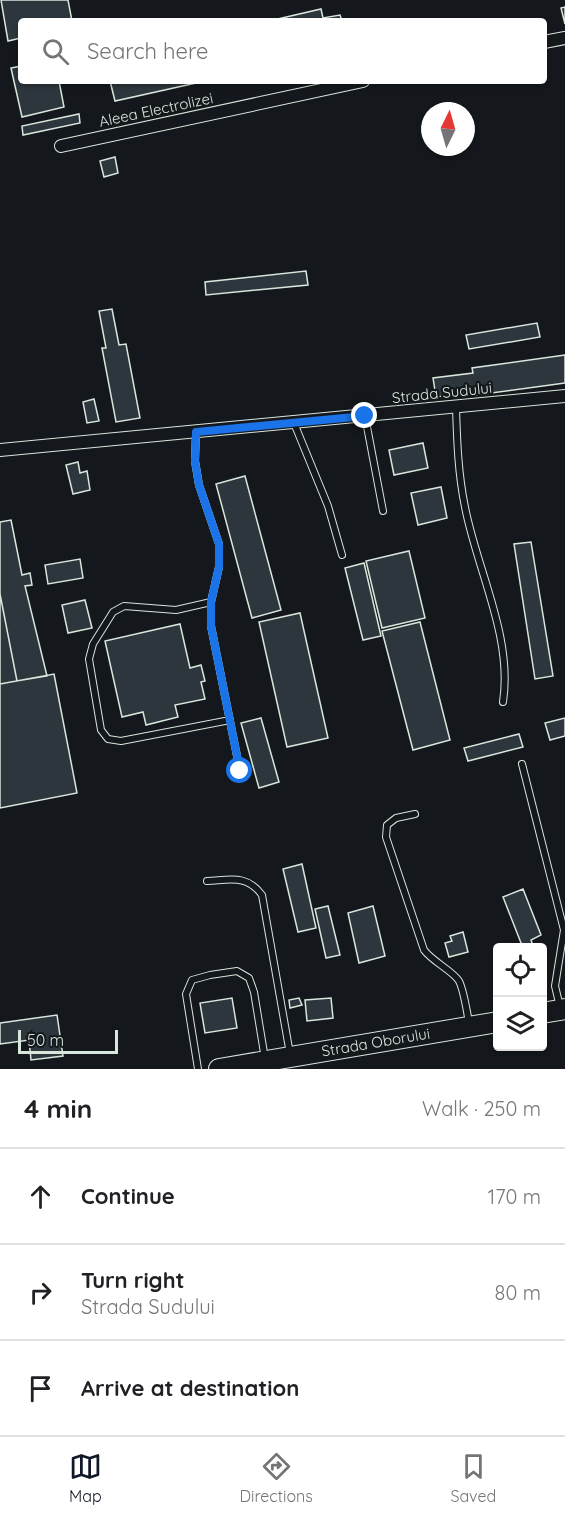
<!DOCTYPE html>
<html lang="en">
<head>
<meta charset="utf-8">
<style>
	:root { --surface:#fff; --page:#f2f2f2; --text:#202124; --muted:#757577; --line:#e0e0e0; --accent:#111827 }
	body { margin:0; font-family:Quicksand,sans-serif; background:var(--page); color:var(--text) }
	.controls { position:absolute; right:18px; bottom:18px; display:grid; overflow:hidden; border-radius:6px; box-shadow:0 2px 4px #0004 }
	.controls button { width:54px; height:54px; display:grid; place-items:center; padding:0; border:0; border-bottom:2px solid var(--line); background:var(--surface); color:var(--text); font:30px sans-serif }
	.compass { position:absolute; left:421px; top:102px; width:54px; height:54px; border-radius:50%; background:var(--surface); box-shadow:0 2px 4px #0004; rotate:5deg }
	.scale { position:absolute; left:18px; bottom:15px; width:100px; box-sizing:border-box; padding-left:6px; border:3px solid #d8e6dc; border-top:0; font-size:16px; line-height:21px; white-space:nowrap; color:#d8e6dc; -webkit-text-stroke:4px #14181c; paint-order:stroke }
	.stop { position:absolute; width:18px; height:18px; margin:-14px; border:4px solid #1a73e8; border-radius:50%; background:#fff }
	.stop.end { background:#1a73e8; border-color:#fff; box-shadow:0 2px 6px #0008 }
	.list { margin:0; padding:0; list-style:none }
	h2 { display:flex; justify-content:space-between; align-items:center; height:78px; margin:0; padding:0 24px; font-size:26px }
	h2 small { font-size:20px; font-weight:400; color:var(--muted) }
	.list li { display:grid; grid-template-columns:39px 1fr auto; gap:18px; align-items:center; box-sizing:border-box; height:96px; padding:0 24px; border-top:2px solid var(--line) }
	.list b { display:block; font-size:22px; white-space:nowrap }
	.list p { margin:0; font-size:20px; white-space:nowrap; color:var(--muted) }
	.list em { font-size:20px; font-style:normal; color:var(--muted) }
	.icon { flex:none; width:33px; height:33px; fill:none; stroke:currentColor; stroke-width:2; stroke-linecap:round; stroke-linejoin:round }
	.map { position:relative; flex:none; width:565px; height:1069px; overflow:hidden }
	.search { position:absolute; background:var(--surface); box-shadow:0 2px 4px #0004; left:18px; right:18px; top:18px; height:66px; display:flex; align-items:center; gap:15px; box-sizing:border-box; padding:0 21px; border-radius:6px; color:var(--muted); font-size:22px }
	.sheet { height:366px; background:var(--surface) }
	nav { display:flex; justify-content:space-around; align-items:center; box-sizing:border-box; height:84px; border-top:2px solid var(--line); background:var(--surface); font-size:16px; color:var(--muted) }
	nav a { display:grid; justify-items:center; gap:3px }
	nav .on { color:var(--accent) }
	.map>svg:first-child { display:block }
	.building { fill:#2c363c; stroke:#d8e6dc; stroke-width:1.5 }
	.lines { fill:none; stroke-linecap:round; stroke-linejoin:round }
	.service-casing { stroke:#d8e6dc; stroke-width:8 }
	.minor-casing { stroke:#d8e6dc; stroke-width:14 }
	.primary-casing { stroke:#d8e6dc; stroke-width:22 }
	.service { stroke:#14181c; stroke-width:6 }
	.minor { stroke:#14181c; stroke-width:12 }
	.primary { stroke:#14181c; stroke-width:20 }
	.route { stroke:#1a73e8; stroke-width:8 }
	.labels { text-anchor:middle; stroke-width:4.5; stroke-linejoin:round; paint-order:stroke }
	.street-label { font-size:15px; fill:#d8e6dc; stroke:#14181c }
</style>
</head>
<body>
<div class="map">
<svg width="565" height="1069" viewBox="0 0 565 1069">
	<rect width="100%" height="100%" fill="#14181c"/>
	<path class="building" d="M1,0H68L72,21H21V38L8,41Z
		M565,7V24L561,8Z
		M321,9L323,18L340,15L342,21H269Z
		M21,66V81H59L64,107L22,117L11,68Z
		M110,81H205L115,101Z
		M79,114L80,123L23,135L22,126Z
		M115,157L118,173L104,177L100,161Z
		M306,271L308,285L206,295L205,282Z
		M112,309L119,345L126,344L140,418L116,422L102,348H106L99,311Z
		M537,323L540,337L469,349L466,335Z
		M565,355V383L476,395L475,392L436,397L433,378L473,373L472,368Z
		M94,399L99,421L87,423L83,402Z
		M423,443L428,468L394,475L389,450Z
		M78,462L80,473L87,471L90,490L73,494L66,465Z
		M245,476L281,610L252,618L216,484Z
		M441,487L447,518L418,525L411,493Z
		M11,520L22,575L30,573L32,585L25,586L47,676L17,681L0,594V522Z
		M531,542L553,676L535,679L514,544Z
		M409,551L425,618L382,628L366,561Z
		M80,559L83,578L48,584L45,565Z
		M364,563L381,636L363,640L345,568Z
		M0,594L17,681L0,684Z
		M85,600L92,628L68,633L62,605Z
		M300,613L328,738L287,747L259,622Z
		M420,622L450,740L413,750L382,631Z
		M180,624L190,668L201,665L205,681L201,682L205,699L175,705L178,717L146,725L143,712L122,717L105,641Z
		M54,674L77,793L0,808V684Z
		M261,718L279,782L259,788L241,723Z
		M565,718V736L550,740L545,723Z
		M519,734L523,747L468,761L464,748Z
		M302,864L316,928L298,932L283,869Z
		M523,889L541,935L531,940L534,948H523L503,897Z
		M328,906L340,955L326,958L315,909Z
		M373,906L385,956L359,963L348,913Z
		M463,932L468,952L449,957L445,943L452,941L450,936Z
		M232,998L237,1028L205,1033L200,1003Z
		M299,998L302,1005L290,1008L289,1000Z
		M331,998L333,1018L307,1021L305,1000Z
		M57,1015L63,1056L31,1060L29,1040L0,1044V1023Z"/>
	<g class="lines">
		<g class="service-casing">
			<path id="service" d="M456,407C457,440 458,473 465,507C477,570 513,637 503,702
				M365,416L383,511
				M294,423L328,506L342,555
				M196,431L195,461L199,485L219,544V567L211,602V626L240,771
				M211,602L176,610L124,606L113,612L93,644L89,659L101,730L108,739L121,741L230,720
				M522,764L564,930L555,986L560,1007
				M415,814L396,818L387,825L386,837L424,950C433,962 453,971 459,981C464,991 467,1012 469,1023
				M207,881C230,880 247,874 262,895L290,1054
				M198,1069L186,994L192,980L210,975L237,971L249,978L254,992L265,1059"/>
		</g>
		<g class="minor-casing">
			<path id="minor" d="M544,42L565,38
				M61,146L363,81
				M0,450L565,396"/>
		</g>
		<g class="primary-casing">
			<g id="primary">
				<path d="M542,1013L565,1009"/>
				<path id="s1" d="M219,1069L498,1022"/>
			</g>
		</g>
		<use href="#service" class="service"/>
		<use href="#minor" class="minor"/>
		<use href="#primary" class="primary"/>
	</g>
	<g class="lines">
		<path class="route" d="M240,771L211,626V602L219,567V544L199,485L195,461L196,432L365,416"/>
	</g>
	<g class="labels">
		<g class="street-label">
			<text transform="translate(156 110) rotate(-12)" y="5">Aleea Electrolizei</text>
			<text transform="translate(442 393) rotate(-6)" y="5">Strada Sudului</text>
			<text dy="5" stroke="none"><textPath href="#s1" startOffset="159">Strada Oborului</textPath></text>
		</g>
	</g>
</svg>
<div class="controls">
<button><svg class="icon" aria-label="locate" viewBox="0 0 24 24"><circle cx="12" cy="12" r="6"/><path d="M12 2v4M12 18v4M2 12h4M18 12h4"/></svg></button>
<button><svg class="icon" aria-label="layers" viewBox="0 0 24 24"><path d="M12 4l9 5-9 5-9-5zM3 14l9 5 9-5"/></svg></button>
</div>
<svg class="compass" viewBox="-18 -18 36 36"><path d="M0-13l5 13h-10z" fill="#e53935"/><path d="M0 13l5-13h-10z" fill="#757577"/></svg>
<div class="scale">50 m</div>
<div class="stop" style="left:240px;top:771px"></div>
<div class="stop end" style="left:365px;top:416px"></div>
<div class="search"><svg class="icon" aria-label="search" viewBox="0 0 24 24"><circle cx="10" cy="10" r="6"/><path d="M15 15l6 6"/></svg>Search here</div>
</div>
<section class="sheet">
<h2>4 min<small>Walk · 250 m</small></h2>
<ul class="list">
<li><svg class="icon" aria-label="ahead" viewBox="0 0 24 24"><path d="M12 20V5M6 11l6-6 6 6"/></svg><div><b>Continue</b></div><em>170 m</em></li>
<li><svg class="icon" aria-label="right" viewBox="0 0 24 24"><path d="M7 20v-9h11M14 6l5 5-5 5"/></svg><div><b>Turn right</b><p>Strada Sudului</p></div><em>80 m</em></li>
<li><svg class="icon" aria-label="arrive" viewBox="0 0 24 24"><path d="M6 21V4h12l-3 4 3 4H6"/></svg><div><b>Arrive at destination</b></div></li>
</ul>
</section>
<nav>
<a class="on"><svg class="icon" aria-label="map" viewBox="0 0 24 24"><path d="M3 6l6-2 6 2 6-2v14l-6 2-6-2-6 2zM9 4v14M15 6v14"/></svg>Map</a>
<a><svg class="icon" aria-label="directions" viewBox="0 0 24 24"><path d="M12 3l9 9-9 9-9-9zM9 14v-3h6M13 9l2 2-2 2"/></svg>Directions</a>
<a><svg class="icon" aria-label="saved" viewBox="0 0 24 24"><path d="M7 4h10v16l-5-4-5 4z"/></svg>Saved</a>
</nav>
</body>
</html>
